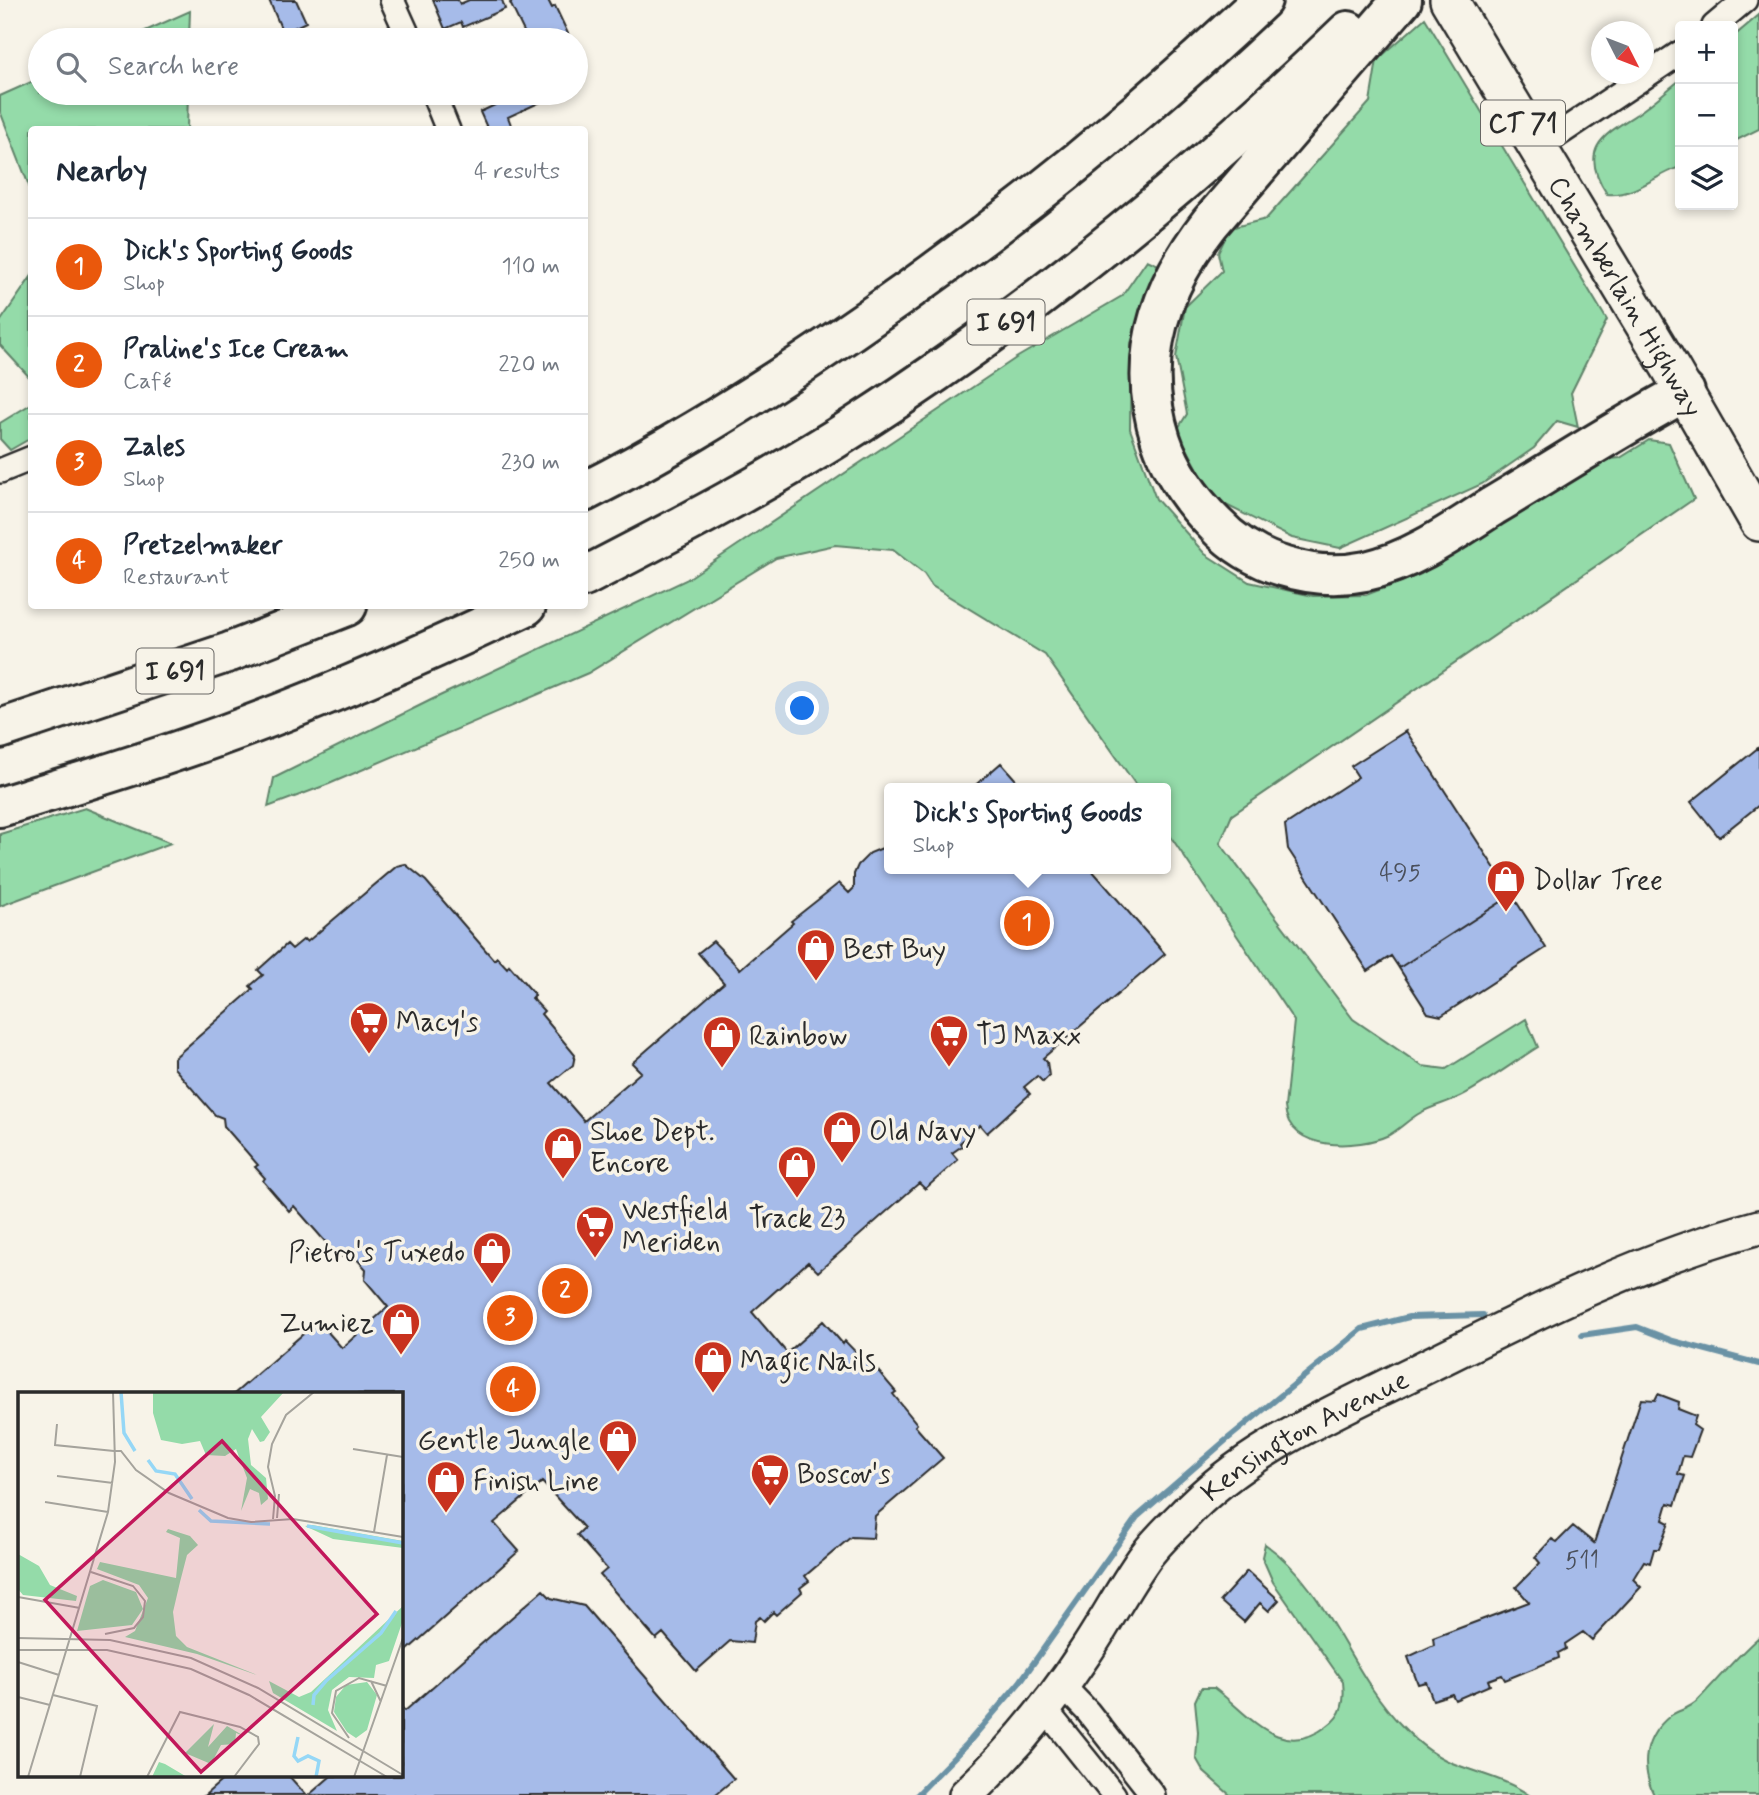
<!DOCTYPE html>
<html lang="en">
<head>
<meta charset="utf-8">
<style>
	:root { --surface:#fff; --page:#f6f6f7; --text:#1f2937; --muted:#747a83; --line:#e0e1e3; --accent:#ea580c }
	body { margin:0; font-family:Mynerve,sans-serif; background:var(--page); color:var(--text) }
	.controls { position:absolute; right:21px; top:21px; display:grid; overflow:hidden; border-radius:7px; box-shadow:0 4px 10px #0003 }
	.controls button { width:63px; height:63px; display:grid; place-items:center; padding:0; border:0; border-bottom:2px solid var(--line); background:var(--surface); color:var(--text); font:35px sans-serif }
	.compass { position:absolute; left:1591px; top:21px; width:63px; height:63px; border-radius:50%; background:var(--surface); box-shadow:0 4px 10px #0003; rotate:132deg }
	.you { position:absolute; left:803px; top:709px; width:24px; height:24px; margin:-18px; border:5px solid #fff; border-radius:50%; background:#1a73e8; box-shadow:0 0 0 10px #1a73e833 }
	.badge { display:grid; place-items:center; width:46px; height:46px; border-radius:50%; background:var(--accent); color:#fff; font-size:23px; font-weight:700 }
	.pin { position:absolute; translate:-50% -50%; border:4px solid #fff; box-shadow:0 2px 7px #0006 }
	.popup { position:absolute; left:884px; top:783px; width:287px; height:91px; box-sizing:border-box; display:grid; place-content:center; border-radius:7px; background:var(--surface); filter:drop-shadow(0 2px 5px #0005); font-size:23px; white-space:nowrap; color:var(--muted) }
	.popup b { font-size:26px; color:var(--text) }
	.popup::after { content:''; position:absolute; left:50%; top:100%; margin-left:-14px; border:14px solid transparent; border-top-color:var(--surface) }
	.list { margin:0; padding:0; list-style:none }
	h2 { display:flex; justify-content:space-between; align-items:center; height:91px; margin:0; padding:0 28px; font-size:30px }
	h2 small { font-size:23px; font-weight:400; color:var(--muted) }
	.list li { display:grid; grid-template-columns:46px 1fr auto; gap:21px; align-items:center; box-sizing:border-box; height:98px; padding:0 28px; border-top:2px solid var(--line) }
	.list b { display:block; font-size:26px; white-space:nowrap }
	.list p { margin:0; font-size:23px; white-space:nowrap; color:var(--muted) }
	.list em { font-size:23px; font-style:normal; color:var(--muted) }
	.icon { flex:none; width:38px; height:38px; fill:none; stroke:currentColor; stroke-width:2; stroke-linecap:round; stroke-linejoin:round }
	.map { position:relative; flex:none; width:1759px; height:1795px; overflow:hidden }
	.search { position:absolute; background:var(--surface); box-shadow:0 4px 10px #0003; left:28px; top:28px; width:560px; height:77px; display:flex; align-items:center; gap:18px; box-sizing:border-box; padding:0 24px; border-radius:38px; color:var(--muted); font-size:26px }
	.panel { position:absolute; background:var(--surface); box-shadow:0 4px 10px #0003; left:28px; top:126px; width:560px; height:483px; border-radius:7px }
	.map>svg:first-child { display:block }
	.green { fill:#94dba9; stroke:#60836a; stroke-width:2 }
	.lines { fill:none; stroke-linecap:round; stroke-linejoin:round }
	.stream { stroke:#6b92a5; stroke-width:6 }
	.building { fill:#a6bbe9; stroke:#2b2b2b; stroke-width:2 }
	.minor-casing { stroke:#2b2b2b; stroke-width:28 }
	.secondary-casing { stroke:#2b2b2b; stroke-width:38 }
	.primary-casing { stroke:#2b2b2b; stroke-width:42 }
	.motorway-casing { stroke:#2b2b2b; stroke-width:44 }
	.minor { stroke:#f7f3e8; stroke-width:23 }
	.secondary { stroke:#f7f3e8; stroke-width:33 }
	.primary { stroke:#f7f3e8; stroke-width:37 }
	.motorway { stroke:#f7f3e8; stroke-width:38 }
	.labels { text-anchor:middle; stroke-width:7; stroke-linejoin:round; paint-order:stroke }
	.number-label { font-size:24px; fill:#4a4f5a }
	.shield { fill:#f7f3e8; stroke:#686764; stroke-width:2 }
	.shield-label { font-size:26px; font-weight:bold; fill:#2b2b2b }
	.street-label { font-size:28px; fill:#2b2b2b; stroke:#f7f3e8 }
	.poi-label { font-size:28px; fill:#2b2b2b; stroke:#f7f3e8; text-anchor:start }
	.inset-river { fill:none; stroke:#95d7f6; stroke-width:3.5 }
	.inset-road { fill:none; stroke:#a5a39c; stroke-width:2 }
	.view { fill:#c2185b; fill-opacity:0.15; stroke:#c2185b; stroke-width:3.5 }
	.inset-edge { fill:none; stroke:#2b2b2b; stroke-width:3.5 }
</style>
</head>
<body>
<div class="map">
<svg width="1759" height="1795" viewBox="0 0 1759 1795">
	<rect width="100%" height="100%" fill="#f7f3e8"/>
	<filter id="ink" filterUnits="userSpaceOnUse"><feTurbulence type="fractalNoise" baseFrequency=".0143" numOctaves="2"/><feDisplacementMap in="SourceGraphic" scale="14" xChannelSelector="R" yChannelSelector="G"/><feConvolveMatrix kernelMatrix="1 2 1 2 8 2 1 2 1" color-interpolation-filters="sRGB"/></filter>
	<g filter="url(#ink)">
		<path class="green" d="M190,11L189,40H125Z
			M1759,15V129L1733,142V37Z
			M1425,18L1607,320L1571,393L1578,427L1557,421L1534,448L1482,484L1340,548L1292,538L1214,499L1177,430L1187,414L1176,357L1185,307L1222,271L1218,253L1230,228L1266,219L1370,102L1377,60Z
			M40,78V93H188L187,129L32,130L31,191L0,111V96Z
			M1680,80V167C1655,175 1634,197 1607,194C1578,149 1602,136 1637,114C1652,104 1666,91 1680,80Z
			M1147,260L1161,266L1131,343L1130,429L1156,499L1205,554L1249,582L1313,596L1366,595L1421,574L1545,492L1571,482L1590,461L1620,458L1649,440L1669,443L1694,499L1232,815L1220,843L1353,1019L1422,1066L1446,1069L1526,1019L1538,1047C1514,1062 1490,1080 1465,1094C1451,1102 1434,1105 1420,1113C1409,1119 1400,1129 1389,1135C1359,1149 1288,1153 1285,1107L1294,1021L1165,828V788H1138L1045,655L932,586L924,574L893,550L835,545L776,558L588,673L329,784L268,807L274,778L431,700L686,580L1016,358L1122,296Z
			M31,277V379L0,345V322Z
			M31,404V438L10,450L0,439V423Z
			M85,808L171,843L0,906V834Z
			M1265,1544C1330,1590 1348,1672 1403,1727C1418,1743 1439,1759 1460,1766C1484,1775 1507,1780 1529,1795H1230L1204,1772L1196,1758L1198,1732L1195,1701L1201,1688H1214C1248,1713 1280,1762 1327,1726C1343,1715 1345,1701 1343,1682L1273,1582L1262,1557Z
			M1759,1637V1795H1654C1640,1766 1644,1737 1670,1716C1678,1710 1690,1709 1698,1700C1718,1679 1737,1656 1759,1637Z"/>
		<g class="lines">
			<path class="stream" d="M1582,1335L1637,1327L1673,1341L1759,1364
				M918,1794L967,1744L1020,1682L1137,1517L1225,1441L1362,1329L1409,1317L1483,1315"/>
		</g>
		<path class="building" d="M269,0H296L306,22L283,33Z
			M433,0H458L460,4L469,0H502L505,9L463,27L461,22L445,29Z
			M515,0H548L552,8L555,6L571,40H528L510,3Z
			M346,93H375L351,103Z
			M497,93H541L545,100L508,117L513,130H488L480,112L497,104L492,95Z
			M1406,731L1512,895L1399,968L1391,956L1368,971L1288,849L1285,825L1358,777L1351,766Z
			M1759,747V805L1719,837L1691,802Z
			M1001,763L1023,788H972L986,776Z
			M885,847L889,850V869H1091L1165,954L1043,1058L1047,1062L1049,1076L1043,1082L1037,1076L1024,1087L1030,1094L987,1133L980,1125L960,1143L962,1146L952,1153L958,1160L925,1189L919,1183L818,1272L808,1262L752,1312L787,1353L823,1321L843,1344L845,1341L871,1368L874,1366L896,1392L893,1394L917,1424L915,1426L943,1458L875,1516L873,1538L851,1537L805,1576L809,1581L800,1588L802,1592L776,1615L773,1612L764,1621L760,1617L755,1621L752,1643L730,1641L696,1671L663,1633L656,1639L600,1575L607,1569L577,1535L584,1528L542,1482L494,1523L519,1551L401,1656V1394H234L318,1321L342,1348L388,1307L365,1280L366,1269L353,1255L347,1258L337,1255L294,1206L289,1211L263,1181L265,1178L255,1167L258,1165L224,1126L223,1118L215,1115L174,1068V1058L253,989L250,986L263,975L258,970L287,944L292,949L304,939L307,942L397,866L405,864L426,881L494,960L497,957L507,968L509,965L535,995L532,998L544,1011L541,1014L575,1055L573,1065L551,1083L584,1121L641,1072L632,1063L724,983L698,953L713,941L740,969L793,923L791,921L839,883L849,893L854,888V874L858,865L870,853Z
			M1512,895L1546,948L1441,1016L1428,1013L1399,968Z
			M1658,1394L1679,1402L1678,1409L1696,1416L1693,1425L1700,1430L1690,1457L1683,1456L1678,1474L1685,1476L1675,1505L1668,1503L1663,1520L1669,1523L1659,1549H1654L1650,1563L1644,1561L1633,1579L1641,1587L1592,1640L1583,1632L1565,1644L1566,1649L1558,1653L1559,1658L1505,1680L1502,1675L1488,1680L1490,1685L1455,1700L1452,1694L1433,1700L1426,1682L1418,1684L1408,1657L1434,1645L1433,1638L1529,1602L1516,1587L1540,1563L1535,1557L1552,1539L1557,1542L1573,1526L1594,1543L1641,1399L1655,1400Z
			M1247,1571L1279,1600L1269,1611L1260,1603L1244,1622L1220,1601Z
			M543,1590L551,1598L584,1606L734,1779L715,1795H309L331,1776H401V1707L405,1711Z
			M227,1776H289L306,1795H205Z"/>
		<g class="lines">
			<g class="minor-casing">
				<path id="minor" d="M392,0L410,40
					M1714,26L1745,0
					M433,93L448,130
					M1538,148L1680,53
					M0,471L32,458
					M1063,1686L1088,1712L1153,1795
					M1045,1709L1114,1795"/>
			</g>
			<g class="secondary-casing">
				<g id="secondary">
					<path id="s1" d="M966,1795C1011,1752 1050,1706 1084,1654C1105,1623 1122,1590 1143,1560C1154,1544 1169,1530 1182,1517C1245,1449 1337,1411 1419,1370C1530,1315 1639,1259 1759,1227"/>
				</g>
			</g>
			<g class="primary-casing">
				<g id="primary">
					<path id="s2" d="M1449,0L1671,369L1759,522"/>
				</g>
			</g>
			<g class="motorway-casing">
				<path id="motorway" d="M1402,0L1210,223C1160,287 1135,360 1161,440C1172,473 1191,500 1215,524C1252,564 1312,582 1366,571C1412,561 1454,531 1493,506C1557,468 1619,427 1685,392
					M584,492C660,454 732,409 803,363C967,255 1119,135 1262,0
					M584,577C677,529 770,481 857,425C1035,311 1197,177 1348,31
					M0,729L230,652L347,606
					M0,807C76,783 153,761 228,733C330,696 429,652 526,606"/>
			</g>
			<use href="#minor" class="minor"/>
			<use href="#secondary" class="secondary"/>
			<use href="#primary" class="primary"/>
			<use href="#motorway" class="motorway"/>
		</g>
	</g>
	<defs>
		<g id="shop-pin" transform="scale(2.0125)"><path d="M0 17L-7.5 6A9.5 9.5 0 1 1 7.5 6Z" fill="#c8321e" stroke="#f7f3e8"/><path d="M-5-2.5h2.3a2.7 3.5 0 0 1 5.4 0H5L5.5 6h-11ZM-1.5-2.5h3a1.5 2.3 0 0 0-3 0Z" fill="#fff"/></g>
		<g id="supermarket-pin" transform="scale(2.0125)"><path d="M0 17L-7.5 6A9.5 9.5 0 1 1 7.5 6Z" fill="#c8321e" stroke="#f7f3e8"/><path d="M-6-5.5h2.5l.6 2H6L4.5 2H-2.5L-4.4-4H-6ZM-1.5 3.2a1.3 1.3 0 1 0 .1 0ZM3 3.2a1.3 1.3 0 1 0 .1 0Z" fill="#fff"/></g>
	</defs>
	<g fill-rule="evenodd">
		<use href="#shop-pin" x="1506" y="879"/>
		<use href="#shop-pin" x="816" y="948"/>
		<use href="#supermarket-pin" x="369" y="1021"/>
		<use href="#supermarket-pin" x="949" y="1034"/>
		<use href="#shop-pin" x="722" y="1035"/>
		<use href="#shop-pin" x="842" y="1130"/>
		<use href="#shop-pin" x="563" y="1146"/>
		<use href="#shop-pin" x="797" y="1165"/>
		<use href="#supermarket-pin" x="595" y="1225"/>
		<use href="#shop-pin" x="492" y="1251"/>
		<use href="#shop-pin" x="401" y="1322"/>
		<use href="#shop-pin" x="713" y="1360"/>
		<use href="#shop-pin" x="618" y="1439"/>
		<use href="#supermarket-pin" x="770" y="1473"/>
		<use href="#shop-pin" x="446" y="1480"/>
	</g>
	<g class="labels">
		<g class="number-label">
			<text x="1400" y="880">495</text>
			<text x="1582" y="1568">511</text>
		</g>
		<g class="shield">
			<rect x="1481" y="100.5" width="84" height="45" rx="5"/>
			<rect x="967.5" y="299.5" width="77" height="45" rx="5"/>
			<rect x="136.5" y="648.5" width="77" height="45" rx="5"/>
		</g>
		<g class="shield-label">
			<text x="1523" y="132">CT 71</text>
			<text x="1006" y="331">I 691</text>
			<text x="175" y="680">I 691</text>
		</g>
		<g class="street-label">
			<text dy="10" stroke="none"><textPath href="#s2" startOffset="345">Chamberlain Highway</textPath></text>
			<text dy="10" stroke="none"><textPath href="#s1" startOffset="502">Kensington Avenue</textPath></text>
		</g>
		<g class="poi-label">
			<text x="1533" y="889">Dollar Tree</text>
			<text x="843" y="958">Best Buy</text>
			<text x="396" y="1031">Macy's</text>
			<text x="976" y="1044">TJ Maxx</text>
			<text x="749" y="1045">Rainbow</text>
			<text x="590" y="1140">Shoe Dept.<tspan x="590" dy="32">Encore</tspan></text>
			<text x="869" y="1140">Old Navy</text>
			<text x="622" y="1219">Westfield<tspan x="622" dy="32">Meriden</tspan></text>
			<text x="797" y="1227" text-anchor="middle">Track 23</text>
			<text x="465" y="1261" text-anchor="end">Pietro's Tuxedo</text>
			<text x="374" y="1332" text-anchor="end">Zumiez</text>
			<text x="740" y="1370">Magic Nails</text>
			<text x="591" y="1449" text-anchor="end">Gentle Jungle</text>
			<text x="797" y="1483">Boscov's</text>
			<text x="473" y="1490">Finish Line</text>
		</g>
	</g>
	<g transform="translate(18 1392)">
		<rect width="385" height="385" fill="#f7f3e8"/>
		<path d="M135,0H266L243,25L252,40L246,49L242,50L234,37L230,47L233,73L248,86L250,107L243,113L241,101L232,97L223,119L229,86L218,57L207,64L188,63L182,49L164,52L143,48L135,21ZM294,133L385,149V156L315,147L287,134ZM150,137L172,144L180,153L169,163L162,190L155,220L158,244L169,255L239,283L179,262L107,245L117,239L130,206L121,193L79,177L82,170L158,186L162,146L148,140ZM0,162L21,174L32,193L59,204L58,209L5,203L0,197ZM85,188L118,200L125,217L114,233L59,239L72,194ZM385,214V228L371,269L358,273L356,286L331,285L314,298L310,318L319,339L255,301L251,289L281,305L293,300ZM349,290L359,303L349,338L338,346L329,340L316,320L318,305L328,293ZM196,332L190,355L209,334L226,344L218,341L217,352L203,353L193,372L167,361ZM141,370L147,372L169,385H134Z" fill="#94dba9"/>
		<path class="inset-river" d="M103,0L106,41L117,59M130,68L138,79L157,82L174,107M181,118L193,129L252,132M289,134L385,151M295,313L296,303L308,289L363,241L378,219M280,345L276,364L280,369L290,364L301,369L298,385"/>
		<path class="inset-road" d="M39,32L37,53L96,59M335,57L385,65M96,59H103L118,78L151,101L210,126L233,130L275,127L385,145M39,84L95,91M27,110L90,120M259,126L261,102M255,127L257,104L250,75L254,52L268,23L296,0M356,140L369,63M73,180L115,194L127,209L125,225L116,236L87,242M0,205L62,216M0,246L92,248L173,266L240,296L385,383M0,258H89L173,277L231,303L369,385M0,270L41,283M353,289L363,310M35,303L79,314L62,385M0,305L32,313M331,346L314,321L318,299L341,286L369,294M10,385L90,120L97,70L95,0M129,385L162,320L222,335L240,345L241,352L216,385M336,385L385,246"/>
		<path class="view" d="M204,49L359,222L183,380L27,208Z"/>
		<rect width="385" height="385" class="inset-edge"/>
	</g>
</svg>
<div class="controls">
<button>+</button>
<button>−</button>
<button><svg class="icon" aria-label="layers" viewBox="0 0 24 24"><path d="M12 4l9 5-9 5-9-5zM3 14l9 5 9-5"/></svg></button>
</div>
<svg class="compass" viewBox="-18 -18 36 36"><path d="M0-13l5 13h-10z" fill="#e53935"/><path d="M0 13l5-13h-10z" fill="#747a83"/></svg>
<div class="you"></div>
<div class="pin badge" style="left:1027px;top:923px">1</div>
<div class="popup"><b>Dick's Sporting Goods</b>Shop</div>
<div class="pin badge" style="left:565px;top:1291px">2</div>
<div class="pin badge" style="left:510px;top:1318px">3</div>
<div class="pin badge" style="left:513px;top:1389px">4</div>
<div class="search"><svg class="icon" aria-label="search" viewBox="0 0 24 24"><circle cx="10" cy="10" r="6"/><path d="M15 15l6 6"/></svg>Search here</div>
<section class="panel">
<h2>Nearby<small>4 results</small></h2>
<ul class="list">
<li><span class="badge">1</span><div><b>Dick's Sporting Goods</b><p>Shop</p></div><em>110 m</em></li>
<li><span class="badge">2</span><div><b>Praline's Ice Cream</b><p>Café</p></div><em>220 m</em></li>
<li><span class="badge">3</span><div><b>Zales</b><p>Shop</p></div><em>230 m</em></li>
<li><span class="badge">4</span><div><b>Pretzelmaker</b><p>Restaurant</p></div><em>250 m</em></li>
</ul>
</section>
</div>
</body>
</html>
